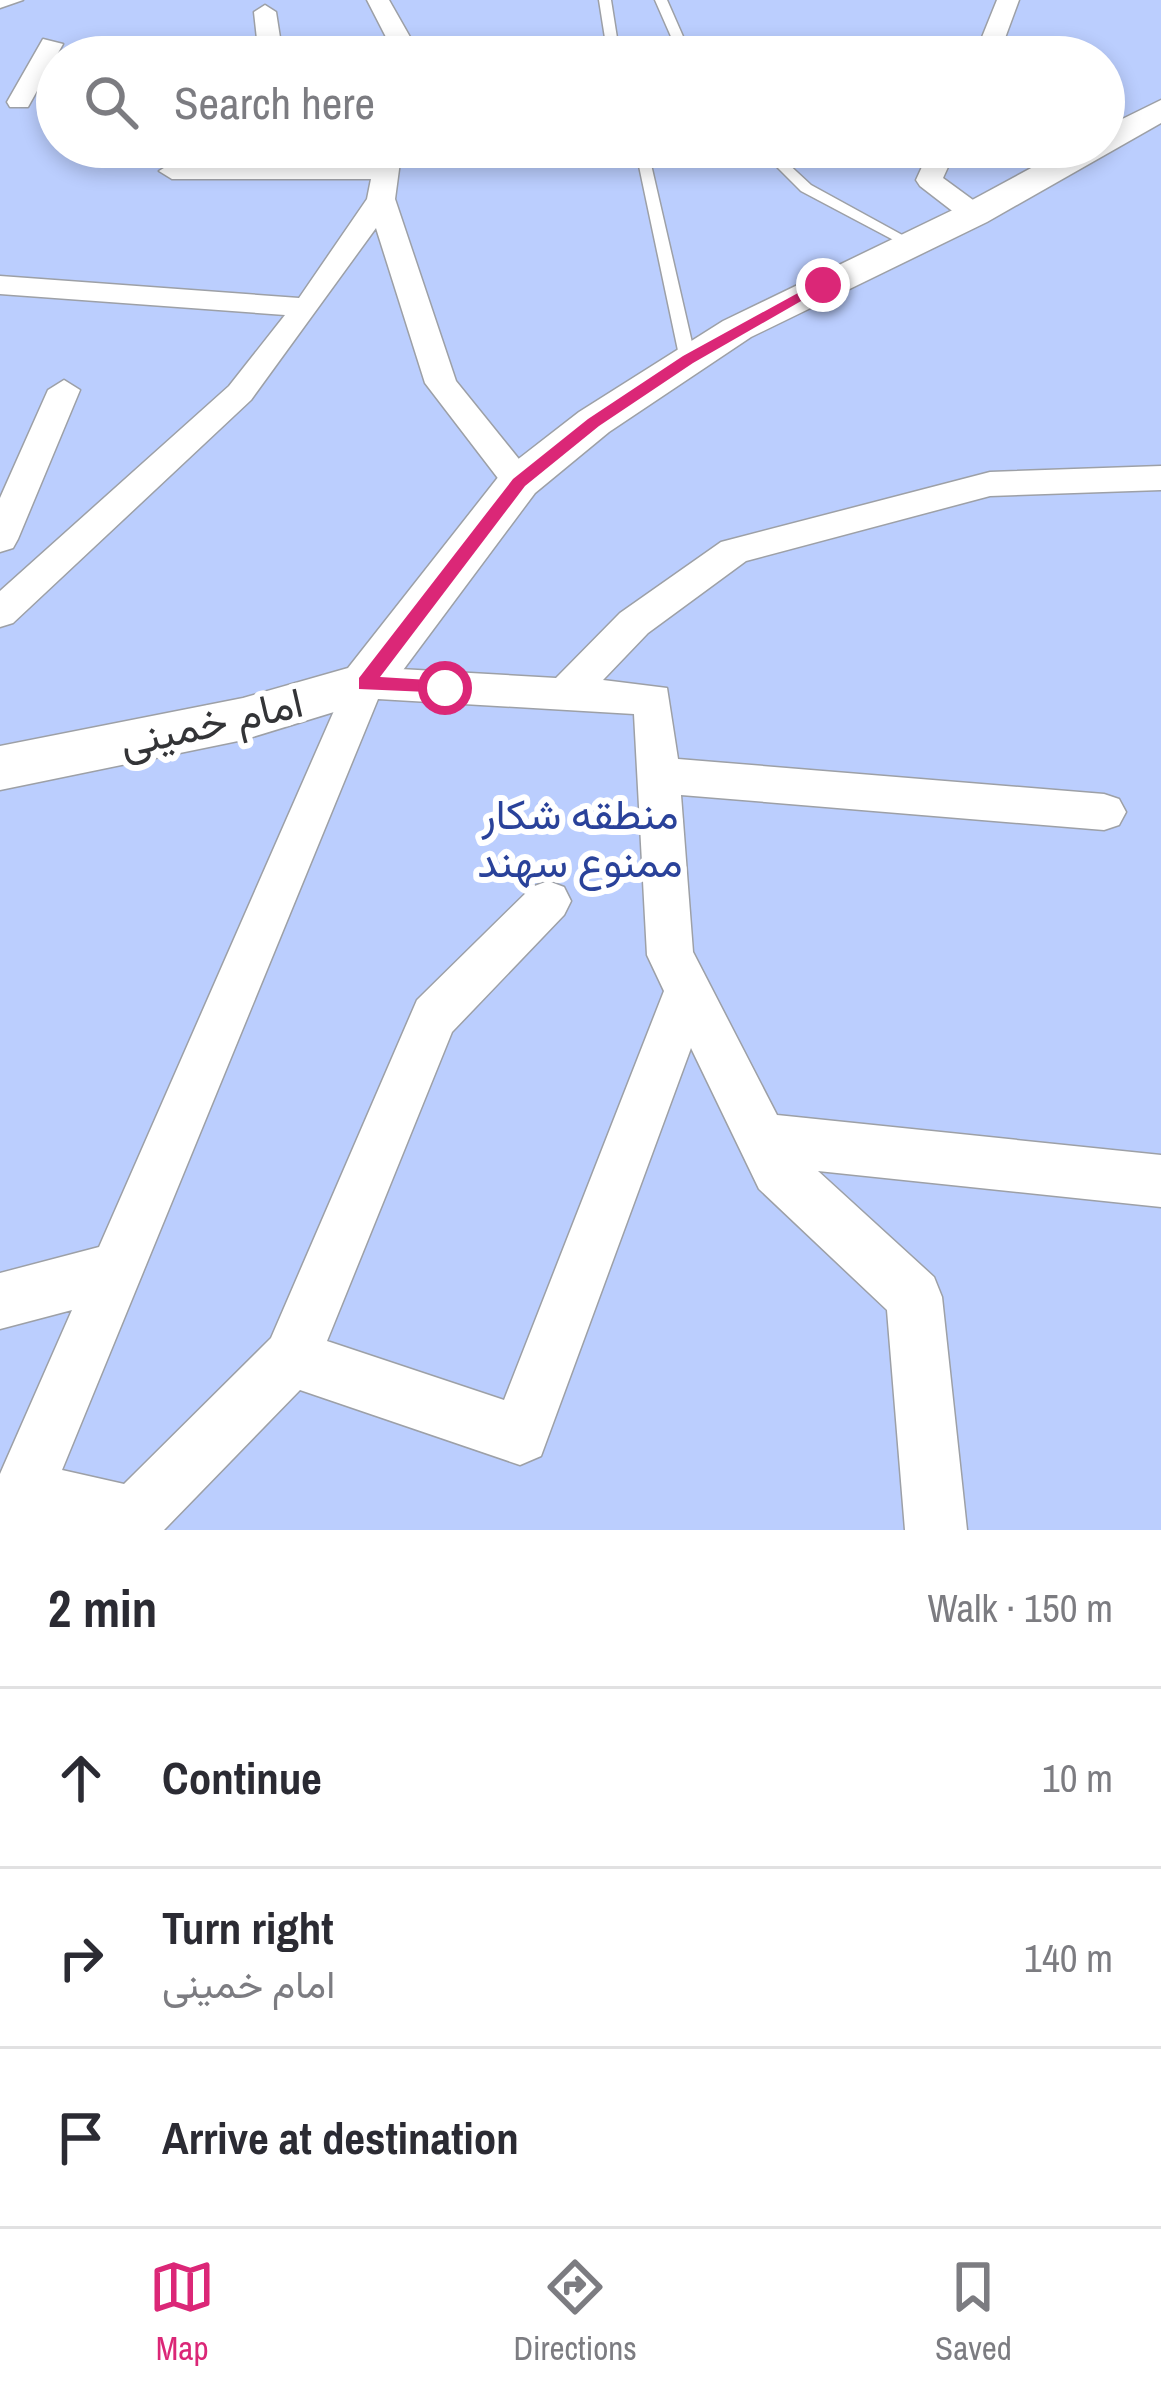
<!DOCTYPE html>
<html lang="en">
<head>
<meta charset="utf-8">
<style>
	:root { --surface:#fff; --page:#f7f7f7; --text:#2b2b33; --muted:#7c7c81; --line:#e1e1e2; --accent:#db2777 }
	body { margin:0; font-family:"Archivo Narrow",Vazirmatn,sans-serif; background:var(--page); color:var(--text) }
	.stop { position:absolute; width:36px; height:36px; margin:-27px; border:9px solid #db2777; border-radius:50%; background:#fff }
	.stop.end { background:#db2777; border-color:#fff; box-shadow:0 3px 12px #0008 }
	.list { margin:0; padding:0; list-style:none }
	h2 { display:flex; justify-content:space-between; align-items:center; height:156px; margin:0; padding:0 48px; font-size:51px }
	h2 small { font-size:39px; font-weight:400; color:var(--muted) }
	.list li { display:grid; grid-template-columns:78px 1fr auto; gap:36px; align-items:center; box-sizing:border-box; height:180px; padding:0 48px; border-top:3px solid var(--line) }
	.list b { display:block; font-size:45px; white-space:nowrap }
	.list p { margin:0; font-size:39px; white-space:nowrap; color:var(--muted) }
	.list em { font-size:39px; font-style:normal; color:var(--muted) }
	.icon { flex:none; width:66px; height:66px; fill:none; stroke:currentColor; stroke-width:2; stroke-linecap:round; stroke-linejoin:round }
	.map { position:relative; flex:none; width:1161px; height:1530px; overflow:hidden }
	.search { position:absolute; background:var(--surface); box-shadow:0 6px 18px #0003; left:36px; right:36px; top:36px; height:132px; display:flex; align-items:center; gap:30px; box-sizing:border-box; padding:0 42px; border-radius:66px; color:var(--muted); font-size:45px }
	.sheet { height:696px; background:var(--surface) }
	nav { display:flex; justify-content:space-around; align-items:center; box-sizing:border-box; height:168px; border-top:3px solid var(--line); background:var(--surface); font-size:33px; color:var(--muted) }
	nav a { display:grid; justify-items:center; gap:6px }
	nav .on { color:var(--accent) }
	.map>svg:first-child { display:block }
	.green { fill:#bbcefe; fill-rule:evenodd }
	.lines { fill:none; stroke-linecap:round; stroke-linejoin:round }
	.service-casing { stroke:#9da0a6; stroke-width:3 }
	.minor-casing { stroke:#9da0a6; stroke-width:3 }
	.tertiary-casing { stroke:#9da0a6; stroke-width:3 }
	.service { fill:#fff; fill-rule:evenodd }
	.minor { fill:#fff; fill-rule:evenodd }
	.tertiary { fill:#fff; fill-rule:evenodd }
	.route { fill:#db2777 }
	.labels { text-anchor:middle; stroke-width:12; stroke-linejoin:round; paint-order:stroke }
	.street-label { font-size:42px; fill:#333437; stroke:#fff }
	.park-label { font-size:42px; fill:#2a429a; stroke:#fff }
</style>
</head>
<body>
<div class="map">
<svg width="1161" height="1530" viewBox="0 0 1161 1530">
	<rect width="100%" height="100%" fill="#f2f4fb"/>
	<path class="green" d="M0,0H1161V1530H0ZM57,57H1104V147H57Z"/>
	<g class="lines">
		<g class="service-casing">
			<path id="service" d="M599,0H611L620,57H608Z
				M655,0H667L692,57H680Z
				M635,147H647L696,360L694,363H682L680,360Z
				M757,147H770L811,185L915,242L903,245L801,191Z"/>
		</g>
		<g class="minor-casing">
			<path id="minor" d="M0,0H23L0,8Z
				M367,0H389L410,37L409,57H385L386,37Z
				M997,0H1019L998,57H974Z
				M265,5L276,12L283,57H259L254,12Z
				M43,39L63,44L28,107H10L7,102Z
				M376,147H402L395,199L456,381L531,474L536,482L531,490H507L425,383L376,228L251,400L13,623L0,627V591L229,386L285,315L0,294V276L299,298L367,199L371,179H172L159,171L172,163H373Z
				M931,147H957L943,178L984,208V220H964L920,186L916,180Z
				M64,380L80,390L18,539L13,548L0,552V498L48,390Z
				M1161,466V490L990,496L746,561L648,633L603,680L667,688L678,759L1104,794L1119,799L1126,812L1119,825L1104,830L681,795L693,952L777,1115L1161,1155V1207L818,1171L934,1277L942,1297L967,1530H905L887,1310L759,1189L691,1048L541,1456L520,1465L300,1390L164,1530H0V1474L72,1310L0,1329V1273L99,1247L351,672L365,667L556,678L620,613L721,542L990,472ZM378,699L634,714L647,955L664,991L504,1400L327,1341L452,1032L564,915L571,901L564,887L548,881L532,887L417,1000L271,1338L124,1484L62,1470Z"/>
		</g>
		<g class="tertiary-casing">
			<path id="tertiary" d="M1161,100V123L987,222L751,337L609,432L535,493L383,697L243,740L0,790V746L243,698L348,668L503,471L579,412L723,321L961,206L1070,147H1104V128Z"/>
		</g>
		<use href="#service" class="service"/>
		<use href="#minor" class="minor"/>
		<use href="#tertiary" class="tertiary"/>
	</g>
	<path class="route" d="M818,282L829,285L693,363L599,426L525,486L380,677L445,681L454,688L451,693L359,689V678L513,479L588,419L683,356Z"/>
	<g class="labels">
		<g class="street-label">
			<text transform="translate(211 722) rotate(-13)" y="15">امام خمینی</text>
		</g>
		<g class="park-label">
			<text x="580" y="829">منطقه شکار<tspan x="580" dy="48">ممنوع سهند</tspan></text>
		</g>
	</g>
</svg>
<div class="stop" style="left:445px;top:688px"></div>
<div class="stop end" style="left:823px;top:285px"></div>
<div class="search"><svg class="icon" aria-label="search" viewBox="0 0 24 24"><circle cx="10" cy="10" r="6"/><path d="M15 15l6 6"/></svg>Search here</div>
</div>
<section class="sheet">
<h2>2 min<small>Walk · 150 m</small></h2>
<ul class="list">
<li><svg class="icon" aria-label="ahead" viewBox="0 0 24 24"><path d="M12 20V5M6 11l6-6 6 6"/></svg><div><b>Continue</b></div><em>10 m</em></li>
<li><svg class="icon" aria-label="right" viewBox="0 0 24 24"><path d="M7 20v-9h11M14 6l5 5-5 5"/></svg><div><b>Turn right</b><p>امام خمینی</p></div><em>140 m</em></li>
<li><svg class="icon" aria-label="arrive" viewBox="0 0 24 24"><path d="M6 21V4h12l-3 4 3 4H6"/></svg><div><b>Arrive at destination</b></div></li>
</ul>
</section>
<nav>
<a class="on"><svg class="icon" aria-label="map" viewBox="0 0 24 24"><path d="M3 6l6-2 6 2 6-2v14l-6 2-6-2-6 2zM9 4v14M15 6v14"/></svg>Map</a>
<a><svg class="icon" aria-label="directions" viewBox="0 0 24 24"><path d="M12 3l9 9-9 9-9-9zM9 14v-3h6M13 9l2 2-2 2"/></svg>Directions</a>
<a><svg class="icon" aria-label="saved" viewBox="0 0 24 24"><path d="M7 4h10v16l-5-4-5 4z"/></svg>Saved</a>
</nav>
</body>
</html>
